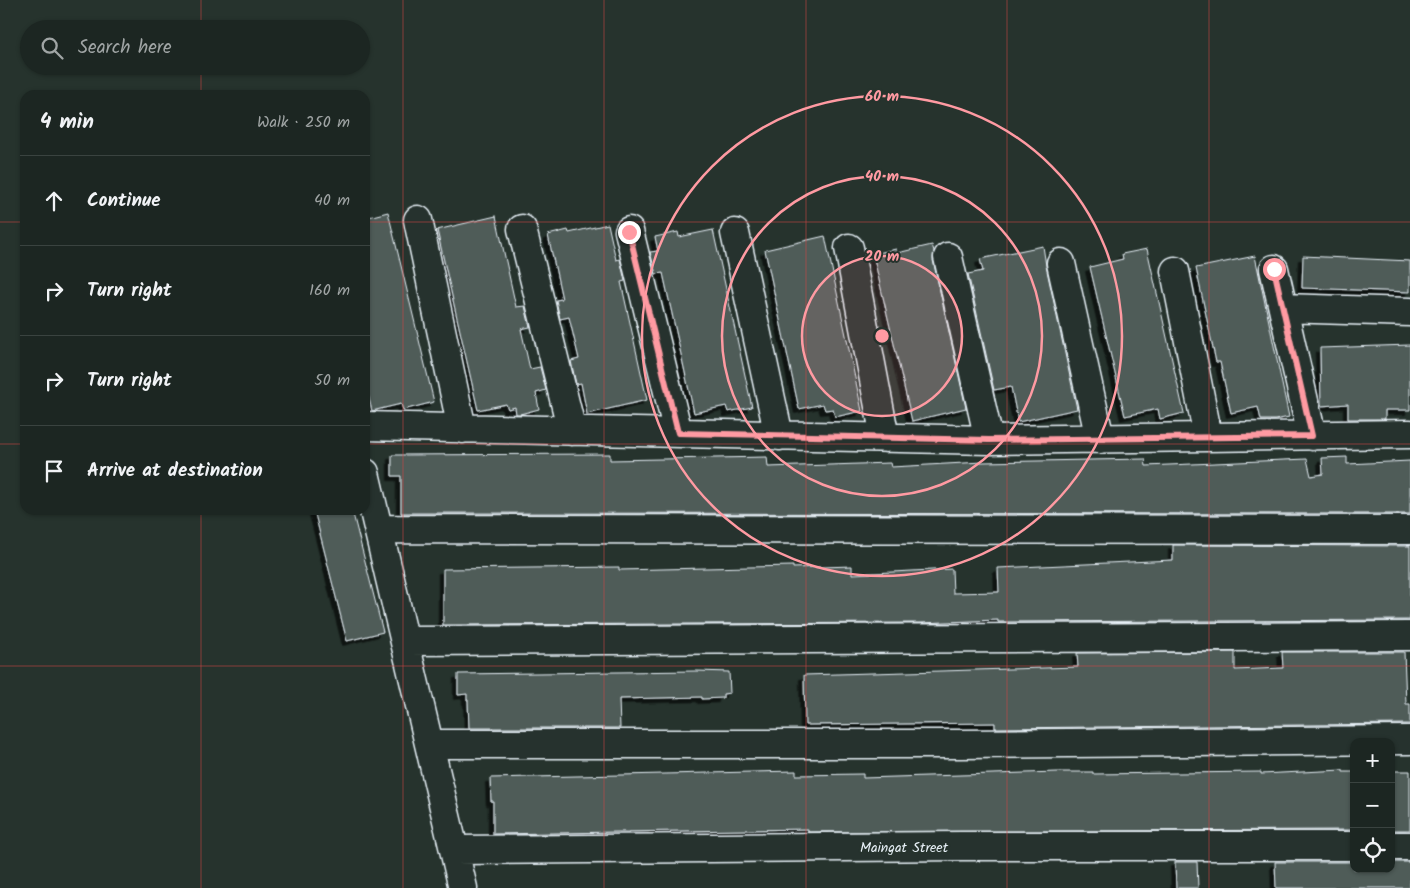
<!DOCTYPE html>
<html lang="en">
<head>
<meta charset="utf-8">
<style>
	:root { --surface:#1c2622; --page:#252e2a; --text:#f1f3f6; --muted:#a0a5a5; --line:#3a4340 }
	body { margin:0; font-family:Kalam,sans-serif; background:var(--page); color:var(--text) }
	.controls { position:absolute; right:15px; bottom:15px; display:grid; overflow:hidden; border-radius:10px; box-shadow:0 1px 4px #0004 }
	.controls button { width:45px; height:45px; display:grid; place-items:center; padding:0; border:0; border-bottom:1px solid var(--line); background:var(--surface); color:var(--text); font:25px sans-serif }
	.stop { position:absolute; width:15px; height:15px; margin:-11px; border:4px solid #ff9aa2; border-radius:50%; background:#fff }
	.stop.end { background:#ff9aa2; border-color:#fff; box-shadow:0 1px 5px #0008 }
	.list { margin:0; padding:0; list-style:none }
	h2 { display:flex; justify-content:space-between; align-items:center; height:65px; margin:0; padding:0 20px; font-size:21px }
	h2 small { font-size:16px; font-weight:400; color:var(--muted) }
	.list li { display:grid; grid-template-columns:32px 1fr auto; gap:15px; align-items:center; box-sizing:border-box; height:90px; padding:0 20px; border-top:1px solid var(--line) }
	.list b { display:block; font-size:19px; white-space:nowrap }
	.list em { font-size:16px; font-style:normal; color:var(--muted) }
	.icon { flex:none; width:28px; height:28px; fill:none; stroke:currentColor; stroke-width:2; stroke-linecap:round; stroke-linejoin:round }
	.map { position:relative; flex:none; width:1410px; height:888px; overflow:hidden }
	.search { position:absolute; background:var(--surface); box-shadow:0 1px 4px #0004; left:20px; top:20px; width:350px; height:55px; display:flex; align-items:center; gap:12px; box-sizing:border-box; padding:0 18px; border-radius:28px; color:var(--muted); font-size:19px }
	.panel { position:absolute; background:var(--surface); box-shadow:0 1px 4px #0004; left:20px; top:90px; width:350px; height:425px; border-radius:15px }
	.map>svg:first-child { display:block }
	.building { fill:#505c59; stroke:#e8f1f8; filter:url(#shadow) }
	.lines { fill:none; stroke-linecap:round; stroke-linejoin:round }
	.street-casing { stroke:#e8f1f8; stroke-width:31 }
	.street { stroke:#26332d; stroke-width:28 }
	.route { stroke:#ff9aa2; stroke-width:6 }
	.grid { fill:none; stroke:#d94647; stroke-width:1; stroke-opacity:0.55 }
	.ring { fill:none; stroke:#ff9aa2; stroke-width:2.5 }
	.labels { text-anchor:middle; stroke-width:4; stroke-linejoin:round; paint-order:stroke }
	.street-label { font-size:14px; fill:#e8f1f8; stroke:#26332d }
	.centre { fill:#ff9aa2; stroke:#26332d; stroke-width:2.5 }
	.ring-label { font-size:15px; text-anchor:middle; font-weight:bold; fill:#ff9aa2; stroke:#26332d; stroke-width:4; stroke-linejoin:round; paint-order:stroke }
</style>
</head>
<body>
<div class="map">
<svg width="1410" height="888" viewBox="0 0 1410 888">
	<defs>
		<filter id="shadow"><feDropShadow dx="-4.5" dy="4.5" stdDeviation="0" flood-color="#0009"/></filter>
	</defs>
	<rect width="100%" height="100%" fill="#26332d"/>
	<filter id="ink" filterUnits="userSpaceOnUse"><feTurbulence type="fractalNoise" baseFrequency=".02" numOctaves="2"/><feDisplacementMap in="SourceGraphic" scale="10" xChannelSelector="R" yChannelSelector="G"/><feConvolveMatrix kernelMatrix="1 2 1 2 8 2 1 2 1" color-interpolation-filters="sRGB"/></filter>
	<g filter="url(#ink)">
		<path class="building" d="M388,212L434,402L403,410L401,404L372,411L365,381V218Z
			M496,216L516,307L525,306L530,327L521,329L530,369L540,367L546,390L536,393L539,409L520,414H516L515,407L508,409L506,404L478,410L437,230Z
			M608,224L616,260L620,259L625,281L621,282L647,400L587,414L581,383L576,384L571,361L579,359L569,317L560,319L556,300L562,299L548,235L568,230L569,233Z
			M713,230L752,407L728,412L726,406L694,413L663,273L656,274L650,252L658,251L655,237L678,232L679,237Z
			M825,236L862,411L835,417L833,409L825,410L823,404L799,409L765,250Z
			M932,245L934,251L933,260L966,408L912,421L873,254L896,249L897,253Z
			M1043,246L1046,266L1077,409L1018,422L1011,387L994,390L968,274L983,271L980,259Z
			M1147,249L1184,413L1160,419L1158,409L1125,416L1090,267L1123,259L1122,254Z
			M1255,256L1289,417L1275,420H1261L1258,407L1231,413L1220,362H1216L1196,268Z
			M1303,256L1410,261V292L1302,288Z
			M1410,345V410H1385V419H1348V404L1321,406L1320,348Z
			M610,454V460L767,457L768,467L890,463L891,467L983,462L1145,459L1146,466L1307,459L1311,476L1323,474L1322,458L1347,457V464L1410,461V514L401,513V476H392V455Z
			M314,510H352L383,632L347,641Z
			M1173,545L1410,546V620L998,622V620L920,623L443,625V569L619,567V570L793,566V568L852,566V574L952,569L953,593L999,592L998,568L1173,560Z
			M1235,652V670L1283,668L1282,652H1404L1406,704H1410V724L995,728V723L805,725L804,675L1078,667L1077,653Z
			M697,671L729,672L730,693L723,694V698L702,699V697L619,699L620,728H469L468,700H467V694L458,695V674Z
			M1343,770V772H1354V830L808,832V829L493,834V801H491L490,778L796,771V775L863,774V778L1058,772H1093V774L1261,772V774Z
			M1391,771H1410V830H1391Z
			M1175,862H1197L1198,888H1176Z
			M1275,862H1354V869H1391V862H1410V888H1276Z"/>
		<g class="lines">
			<g class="street-casing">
				<path id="street" d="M418,220L462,429
					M522,229L572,431
					M629,231L678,433
					M735,233L779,436
					M849,248L885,438
					M948,257L989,440
					M1061,263L1100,439
					M1274,269L1312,436
					M1175,271L1208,437
					M1283,308L1410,312
					M365,426L989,440L1410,434
					M365,473L463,888
					M379,529L1410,530
					M406,641L1410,636
					M430,744H959L1410,740
					M1391,846H1410
					M455,850L962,846H1354"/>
			</g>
			<use href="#street" class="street"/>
		</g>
	</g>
	<g class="lines" filter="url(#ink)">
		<path class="route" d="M629,232L678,433L989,440L1312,436L1274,269"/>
	</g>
	<path class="grid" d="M201,0V29M403,0V888M604,0V888M806,0V888M1007,0V888M1209,0V888M201,66V95M0,222H25M365,222H1410M0,444H25M365,444H1410M201,510V888M0,666H1410"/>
	<circle cx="882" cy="336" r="80" fill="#ff9aa2" fill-opacity=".12"/>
	<g class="ring">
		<circle cx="882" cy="336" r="80"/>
		<circle cx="882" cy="336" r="160"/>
		<circle cx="882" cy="336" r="240"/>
	</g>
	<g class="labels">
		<g class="street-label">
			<text x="904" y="852">Maingat Street</text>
		</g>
	</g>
	<circle cx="882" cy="336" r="8" class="centre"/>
	<g class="ring-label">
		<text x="882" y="101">60 m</text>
		<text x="882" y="181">40 m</text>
		<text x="882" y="261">20 m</text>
	</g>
</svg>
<div class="controls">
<button>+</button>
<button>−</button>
<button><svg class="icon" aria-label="locate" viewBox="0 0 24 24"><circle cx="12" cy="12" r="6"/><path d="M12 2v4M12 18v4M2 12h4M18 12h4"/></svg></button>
</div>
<div class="stop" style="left:1274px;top:269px"></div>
<div class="stop end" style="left:629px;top:232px"></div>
<div class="search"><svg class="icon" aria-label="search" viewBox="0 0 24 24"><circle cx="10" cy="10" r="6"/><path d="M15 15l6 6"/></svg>Search here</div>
<section class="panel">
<h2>4 min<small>Walk · 250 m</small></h2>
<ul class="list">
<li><svg class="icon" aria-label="ahead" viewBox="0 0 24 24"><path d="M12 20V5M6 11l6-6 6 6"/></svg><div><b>Continue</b></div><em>40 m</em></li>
<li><svg class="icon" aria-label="right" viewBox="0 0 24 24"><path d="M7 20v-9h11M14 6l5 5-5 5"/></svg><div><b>Turn right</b></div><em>160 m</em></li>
<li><svg class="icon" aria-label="right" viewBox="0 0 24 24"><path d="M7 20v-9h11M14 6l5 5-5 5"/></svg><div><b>Turn right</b></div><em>50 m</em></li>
<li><svg class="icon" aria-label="arrive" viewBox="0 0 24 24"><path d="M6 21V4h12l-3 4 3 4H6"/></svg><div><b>Arrive at destination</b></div></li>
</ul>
</section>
</div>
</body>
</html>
